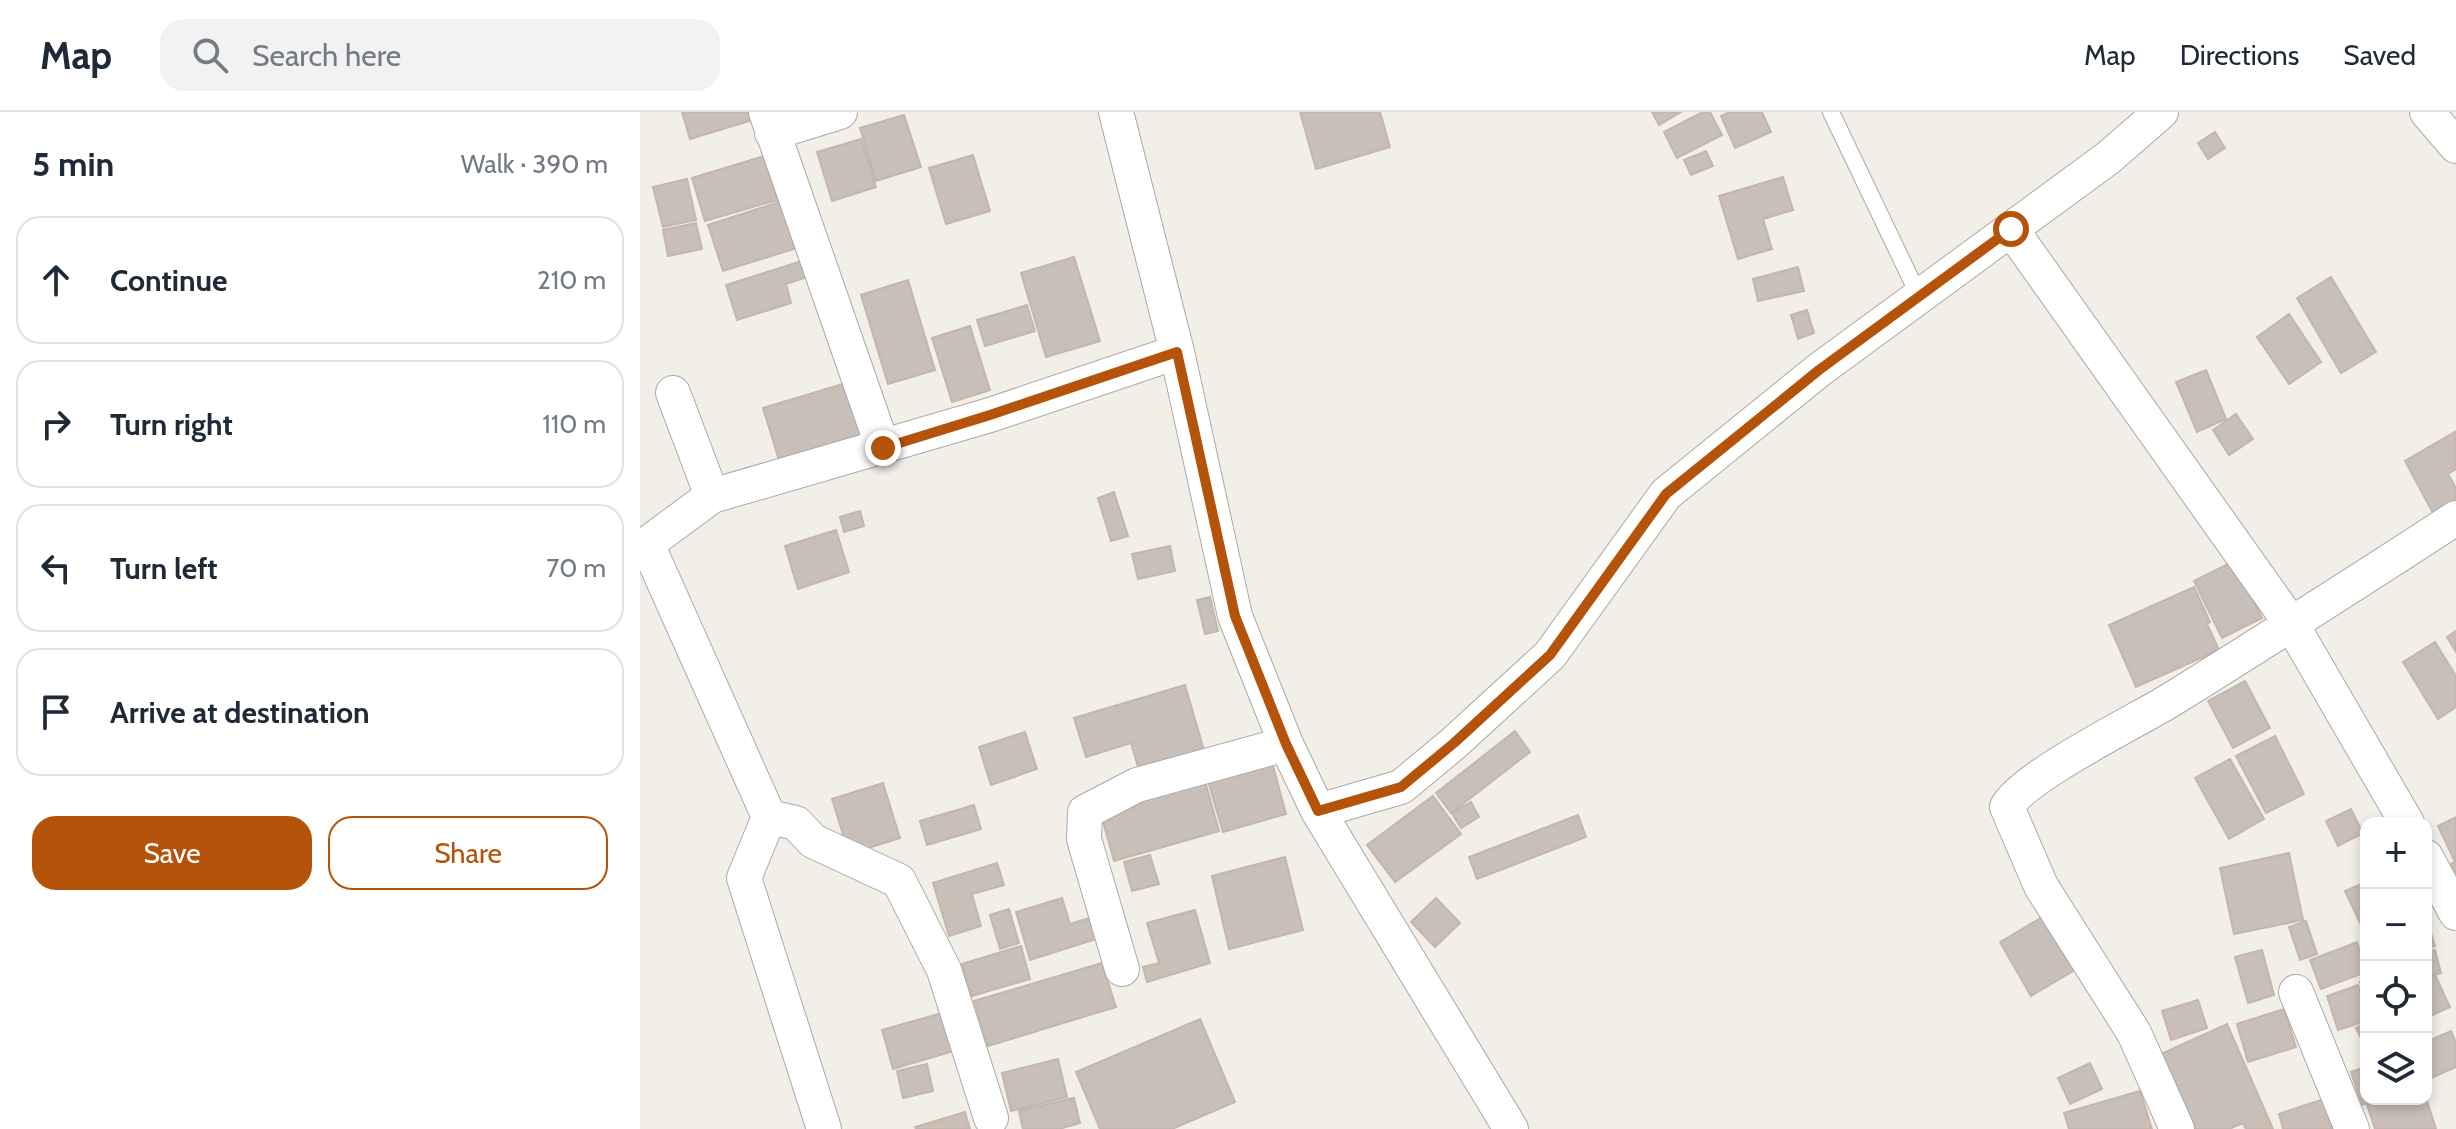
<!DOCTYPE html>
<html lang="en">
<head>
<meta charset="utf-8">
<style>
	:root { --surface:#fff; --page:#f2f2f3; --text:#1f2937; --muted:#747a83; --line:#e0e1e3; --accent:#b45309 }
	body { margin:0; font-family:Cabin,sans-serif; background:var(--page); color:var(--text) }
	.controls { position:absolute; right:24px; bottom:24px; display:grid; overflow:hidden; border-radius:16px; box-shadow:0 4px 12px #0003 }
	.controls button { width:72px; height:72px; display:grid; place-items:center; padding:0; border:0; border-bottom:2px solid var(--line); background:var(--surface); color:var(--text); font:40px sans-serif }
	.stop { position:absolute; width:24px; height:24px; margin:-18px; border:6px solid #b45309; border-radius:50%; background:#fff }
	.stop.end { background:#b45309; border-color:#fff; box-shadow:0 2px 8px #0008 }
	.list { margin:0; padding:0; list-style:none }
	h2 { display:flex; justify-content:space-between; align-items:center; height:104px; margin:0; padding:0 32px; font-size:34px }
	h2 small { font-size:26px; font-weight:400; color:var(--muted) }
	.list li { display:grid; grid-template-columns:52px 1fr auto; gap:24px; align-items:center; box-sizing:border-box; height:128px; margin:0 16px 16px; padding:0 16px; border:2px solid var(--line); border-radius:24px }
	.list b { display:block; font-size:30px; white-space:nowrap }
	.list em { font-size:26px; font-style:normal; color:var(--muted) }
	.actions { display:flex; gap:16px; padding:24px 32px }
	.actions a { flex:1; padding:18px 0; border:2px solid var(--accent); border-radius:24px; text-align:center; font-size:28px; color:var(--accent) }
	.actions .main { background:var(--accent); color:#fff }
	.icon { flex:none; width:44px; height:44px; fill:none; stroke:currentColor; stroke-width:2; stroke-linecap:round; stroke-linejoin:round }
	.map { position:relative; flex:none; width:1816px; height:1017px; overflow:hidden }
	header { display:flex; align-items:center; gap:48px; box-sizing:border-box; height:112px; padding:0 40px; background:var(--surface); border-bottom:2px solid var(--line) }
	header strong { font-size:38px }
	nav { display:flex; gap:44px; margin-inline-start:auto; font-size:28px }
	.search { width:560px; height:72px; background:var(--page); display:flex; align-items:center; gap:20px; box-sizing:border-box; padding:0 28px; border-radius:24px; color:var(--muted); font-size:30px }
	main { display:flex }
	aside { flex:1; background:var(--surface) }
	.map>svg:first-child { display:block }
	.building { fill:#c7bfb8; stroke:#c4b6ab; stroke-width:2 }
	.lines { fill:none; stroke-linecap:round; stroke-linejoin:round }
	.service-casing { stroke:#a9a9a9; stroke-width:18 }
	.minor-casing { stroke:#a9a9a9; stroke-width:36 }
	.service { stroke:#fff; stroke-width:16 }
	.minor { stroke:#fff; stroke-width:34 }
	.route { stroke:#b45309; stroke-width:10 }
</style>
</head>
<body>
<header>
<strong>Map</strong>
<div class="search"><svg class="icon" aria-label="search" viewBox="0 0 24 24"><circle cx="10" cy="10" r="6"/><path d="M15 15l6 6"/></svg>Search here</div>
<nav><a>Map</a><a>Directions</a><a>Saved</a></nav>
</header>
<main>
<aside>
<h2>5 min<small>Walk · 390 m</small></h2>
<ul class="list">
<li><svg class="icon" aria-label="ahead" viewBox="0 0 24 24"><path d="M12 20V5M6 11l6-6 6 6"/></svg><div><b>Continue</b></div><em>210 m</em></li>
<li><svg class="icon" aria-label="right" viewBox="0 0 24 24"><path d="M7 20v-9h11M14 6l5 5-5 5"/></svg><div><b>Turn right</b></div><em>110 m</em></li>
<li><svg class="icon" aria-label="left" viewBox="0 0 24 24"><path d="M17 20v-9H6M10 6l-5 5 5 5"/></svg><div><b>Turn left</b></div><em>70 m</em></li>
<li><svg class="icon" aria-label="arrive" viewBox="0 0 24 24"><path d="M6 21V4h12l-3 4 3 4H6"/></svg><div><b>Arrive at destination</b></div></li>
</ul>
<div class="actions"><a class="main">Save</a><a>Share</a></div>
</aside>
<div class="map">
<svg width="1816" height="1017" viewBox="0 0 1816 1017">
	<rect width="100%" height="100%" fill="#f2efe9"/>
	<path class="building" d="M42,0H114L116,7L50,27Z
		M660,0H740L750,35L676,57Z
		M1012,0H1041L1019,13Z
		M1063,0H1070L1082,23L1037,46L1024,20Z
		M1090,0H1122L1131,20L1095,36L1081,4Z
		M264,3L281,55L236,69L220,16Z
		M1575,20L1585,36L1568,47L1558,31Z
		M221,27L236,75L192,89L177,40Z
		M1066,39L1073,54L1051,63L1044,48Z
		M333,43L350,99L306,112L289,56Z
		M124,44L137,88L65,109L52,66Z
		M1143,65L1153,98L1123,107L1132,137L1098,147L1079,84Z
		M47,67L56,108L23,115L13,75Z
		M142,89L157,136L83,159L68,113Z
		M56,111L62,137L28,144L23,118Z
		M434,145L460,229L406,245L381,161Z
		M162,149L167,165L146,172L151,191L97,208L86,173Z
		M1158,155L1164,179L1118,189L1113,167Z
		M1691,165L1736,240L1701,261L1657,186Z
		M268,168L295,258L248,272L221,183Z
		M387,193L395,219L345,234L337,208Z
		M1167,198L1174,221L1158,227L1151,203Z
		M1649,202L1681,250L1649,272L1617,225Z
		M330,214L350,278L312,290L292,226Z
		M1566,258L1586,307L1557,320L1536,270Z
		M206,271L222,323L139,348L123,296Z
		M1596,302L1613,327L1589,343L1573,318Z
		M1815,320L1816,357L1808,362L1816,376V388L1793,401L1765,349Z
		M474,380L488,424L471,429L458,386Z
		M220,399L224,414L204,420L200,405Z
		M196,418L209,460L158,477L145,434Z
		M530,434L535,459L498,467L492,442Z
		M1594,449L1622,506L1582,526L1554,469Z
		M1554,475L1570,510L1567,512L1579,538L1496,575L1469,513Z
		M570,485L578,519L565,522L557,488Z
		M1816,519V540L1807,525Z
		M1795,530L1816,564V595L1798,607L1763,550Z
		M1605,569L1630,616L1593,636L1568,589Z
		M545,573L566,645L501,665L491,631L446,645L434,606Z
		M875,619L890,640L811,701L796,681Z
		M385,620L397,657L351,673L339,635Z
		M1635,624L1664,682L1626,701L1596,644Z
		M1590,647L1624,707L1589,727L1555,666Z
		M632,650L646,702L583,720L568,669Z
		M565,669L579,719L474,749L460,699Z
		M243,671L260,726L209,742L192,687Z
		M793,684L821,722L755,770L727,733Z
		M831,690L839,705L821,716L812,701Z
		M334,693L341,717L287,733L280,709Z
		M1711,697L1723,721L1698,734L1686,709Z
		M938,703L946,725L837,767L829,745Z
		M1816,705V762L1811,752L1815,750L1798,714Z
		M1649,741L1663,808L1594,822L1580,756Z
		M510,743L519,772L492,779L484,750Z
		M645,745L663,818L589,837L572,764Z
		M357,751L364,773L332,782L341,814L309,824L293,771Z
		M1726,770V816L1723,817L1705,779Z
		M422,786L430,812L449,806L456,827L390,848L376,800Z
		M796,786L820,811L795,835L771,810Z
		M369,797L379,831L360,837L350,803Z
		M555,798L570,851L507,870L503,855L519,851L507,811Z
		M1404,804L1435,858L1391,884L1360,830Z
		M1786,805L1795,834L1786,837Z
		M1666,809L1677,842L1660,848L1649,815Z
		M1717,830L1726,860L1681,877L1670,848Z
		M381,834L390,867L332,884L322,852Z
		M1622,838L1634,883L1608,891L1595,845Z
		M1795,838L1801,861L1786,865V840Z
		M462,851L476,895L348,934L334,889Z
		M1795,863L1810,895L1786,906V868Z
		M1726,868V888L1720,870Z
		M1718,873L1726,897V909L1698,918L1687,884Z
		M1558,888L1567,916L1531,928L1522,899Z
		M1644,897L1656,935L1608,950L1597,912Z
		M309,899L320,937L253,957L242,918Z
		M560,907L595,990L532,1017H460L436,960Z
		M1726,911V933L1725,934L1716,916Z
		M1587,912L1633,1017H1606L1603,1011L1589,1017H1554L1521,942Z
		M1811,919L1816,931V955L1787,968L1786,930Z
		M418,947L427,985L371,999L362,961Z
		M1450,951L1462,977L1430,992L1418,966Z
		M287,952L293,979L263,986L257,959Z
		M1726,955V987H1740L1722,993L1711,960Z
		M1500,979L1512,1017H1429L1424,1001Z
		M434,986L440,1011L419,1017H383L379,999Z
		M1786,986L1796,1017H1735L1727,993L1747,987Z
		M1684,987L1693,1017H1643L1639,1002Z
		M325,1000L330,1017H276L275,1015Z"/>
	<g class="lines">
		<g class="service-casing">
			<path id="service" d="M1191,0L1279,184"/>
		</g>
		<g class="minor-casing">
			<path id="minor" d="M126,0L243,336
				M476,0L537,240
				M1787,0L1816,34
				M132,21L200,0
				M1371,117L1652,513L1767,711
				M33,281L72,384
				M7,432L129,705L104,766L184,1017
				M0,437L72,384L350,303L537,240L595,504L646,632L678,699
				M129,705L156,711L173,729L259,769L304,858L351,1006
				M1786,745L1816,801
				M482,857L444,727L445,700L497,673L646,632
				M1656,880L1712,1017
				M871,1017L678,699L761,675L814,631L910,543L1026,382L1179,258L1468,46L1521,0
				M1537,1017L1494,921L1401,774L1367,695C1383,665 1494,610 1529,589C1625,529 1721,468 1816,406"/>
		</g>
		<use href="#service" class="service"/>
		<use href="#minor" class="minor"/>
	</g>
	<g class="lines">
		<path class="route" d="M243,336L350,303L537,240L595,504L646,632L678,699L761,675L814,631L910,543L1026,382L1179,258L1371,117"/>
	</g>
</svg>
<div class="controls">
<button>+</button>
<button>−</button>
<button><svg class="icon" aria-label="locate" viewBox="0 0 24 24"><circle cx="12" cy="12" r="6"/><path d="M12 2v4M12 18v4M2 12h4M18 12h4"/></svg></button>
<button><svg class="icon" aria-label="layers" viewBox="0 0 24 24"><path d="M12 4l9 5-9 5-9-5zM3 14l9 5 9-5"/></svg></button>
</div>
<div class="stop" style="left:1371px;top:117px"></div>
<div class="stop end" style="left:243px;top:336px"></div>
</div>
</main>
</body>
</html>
